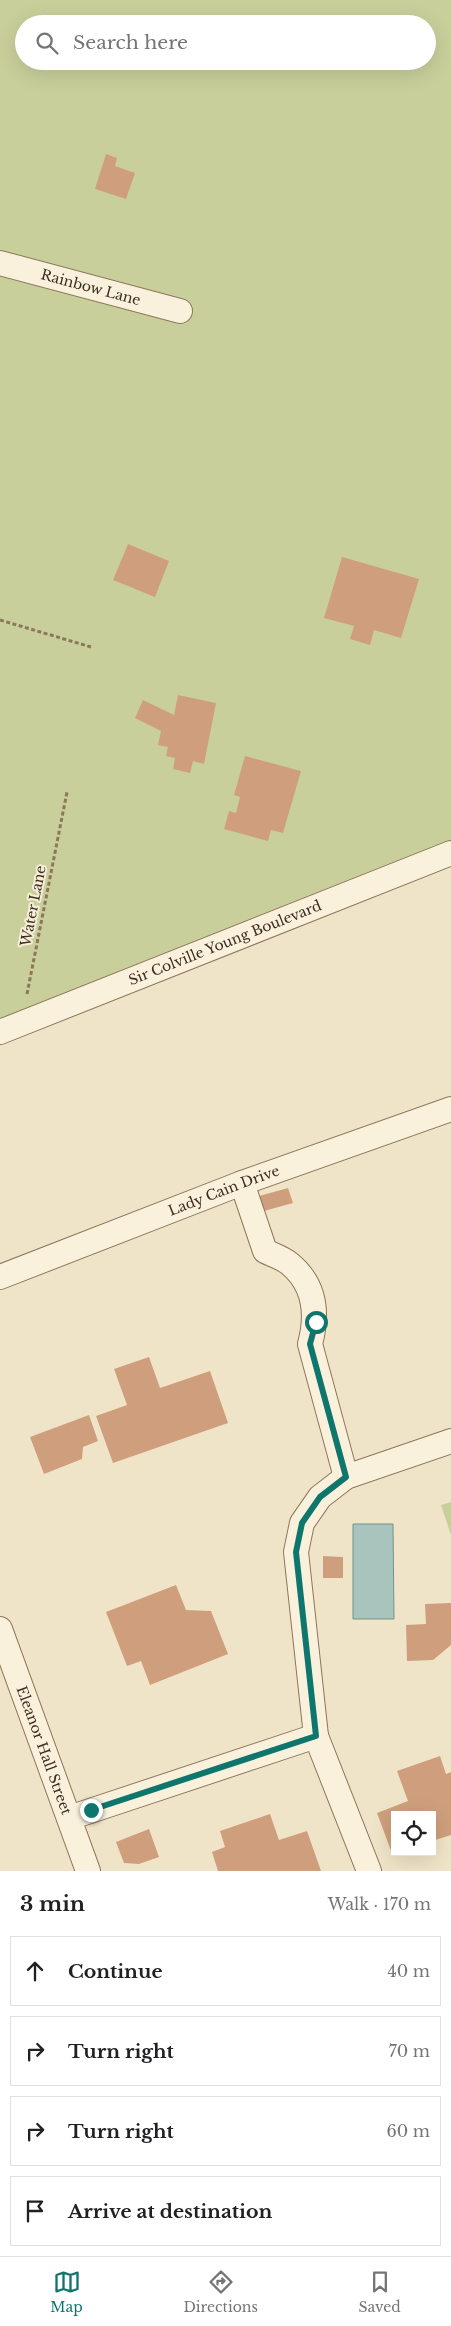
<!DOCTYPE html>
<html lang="en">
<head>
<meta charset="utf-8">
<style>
	:root { --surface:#fff; --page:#f6f6f6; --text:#202124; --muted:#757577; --line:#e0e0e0; --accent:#0f766e }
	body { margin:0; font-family:"Libre Baskerville",serif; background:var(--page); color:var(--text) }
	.controls { position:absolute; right:15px; bottom:15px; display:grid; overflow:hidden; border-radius:0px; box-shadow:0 5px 20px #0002 }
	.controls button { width:45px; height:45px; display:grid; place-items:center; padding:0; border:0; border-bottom:1px solid var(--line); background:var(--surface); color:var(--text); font:25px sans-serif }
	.stop { position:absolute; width:15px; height:15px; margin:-11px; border:4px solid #0f766e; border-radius:50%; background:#fff }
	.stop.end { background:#0f766e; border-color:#fff; box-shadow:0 1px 5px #0008 }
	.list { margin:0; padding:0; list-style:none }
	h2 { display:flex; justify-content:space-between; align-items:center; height:65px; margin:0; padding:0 20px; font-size:21px }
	h2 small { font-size:16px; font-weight:400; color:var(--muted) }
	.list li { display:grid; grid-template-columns:32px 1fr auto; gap:15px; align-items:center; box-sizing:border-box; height:70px; margin:0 10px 10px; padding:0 10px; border:1px solid var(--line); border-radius:0px }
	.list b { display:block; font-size:19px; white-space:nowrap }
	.list em { font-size:16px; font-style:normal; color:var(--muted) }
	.icon { flex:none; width:28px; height:28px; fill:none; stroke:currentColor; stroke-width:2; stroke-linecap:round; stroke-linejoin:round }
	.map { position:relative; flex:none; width:451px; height:1871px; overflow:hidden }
	.search { position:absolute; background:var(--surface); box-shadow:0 5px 20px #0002; left:15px; right:15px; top:15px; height:55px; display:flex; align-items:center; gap:12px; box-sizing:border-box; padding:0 18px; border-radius:28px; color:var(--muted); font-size:19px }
	.sheet { height:385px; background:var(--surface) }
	nav { display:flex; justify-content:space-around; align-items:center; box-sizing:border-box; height:70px; border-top:1px solid var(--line); background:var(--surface); font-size:14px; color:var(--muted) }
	nav a { display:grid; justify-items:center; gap:2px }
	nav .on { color:var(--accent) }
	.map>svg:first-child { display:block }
	.green { fill:#c9cf9b; fill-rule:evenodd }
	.water { fill:#a9c4bc; stroke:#6f938a }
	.building { fill:#cf9f7d }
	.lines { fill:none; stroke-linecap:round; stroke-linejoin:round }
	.minor-casing { stroke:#8d765c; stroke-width:26 }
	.path { stroke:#8d765c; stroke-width:3; stroke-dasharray:4 2.5; stroke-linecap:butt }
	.minor { stroke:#faf1dc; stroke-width:24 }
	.route { stroke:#0f766e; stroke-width:6 }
	.labels { text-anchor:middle; stroke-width:4; stroke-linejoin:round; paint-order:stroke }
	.street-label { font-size:14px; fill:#3d2e20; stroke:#f7eed8 }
</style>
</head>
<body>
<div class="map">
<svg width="451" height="1871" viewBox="0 0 451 1871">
	<rect width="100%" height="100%" fill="#f0e4c8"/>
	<path class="green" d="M0,0H451V853L0,1031ZM24,24H427V61H24Z
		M451,1502V1535L441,1505Z"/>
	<path class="water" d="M353,1524H393L394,1619H353Z"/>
	<path class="building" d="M106,154L117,158L115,166L135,173L126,199L95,189Z
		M128,544L169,561L155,597L113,580Z
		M342,557L419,579L401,638L374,630L370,645L350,639L354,626L324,618Z
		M178,695L216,703L204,764L193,761L190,773L173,769L175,758L166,756L168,747L158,745L161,731L135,718L143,700L174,715Z
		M245,756L301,771L283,833L271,830L268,841L224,829L229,811L236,813L240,797L234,795Z
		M288,1188L293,1203L264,1211L259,1196Z
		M149,1357L160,1388L210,1371L228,1423L113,1463L96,1416L127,1405L114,1369Z
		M89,1415L98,1441L83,1447L82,1459L44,1474L30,1437Z
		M323,1556L343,1557V1578H323Z
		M176,1585L186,1610L211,1611L228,1654L150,1685L141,1661L127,1666L106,1612Z
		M451,1603V1645L433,1660L407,1661L406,1625L426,1624L425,1604Z
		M440,1756L446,1774L451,1772V1835L432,1841V1815H395V1852H402L393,1856L377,1813L408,1801L397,1771Z
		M270,1814L279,1840L307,1831L321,1871H218L212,1852L225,1847L220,1831Z
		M149,1829L159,1857L139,1864L124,1863L116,1842Z"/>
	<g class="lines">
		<g class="minor-casing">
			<g id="minor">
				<path id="s1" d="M0,263L180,311"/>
				<path id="s2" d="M0,1032L451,853"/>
				<path d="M242,1183L265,1251C273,1255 283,1258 290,1264C315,1285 318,1314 310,1344L346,1477"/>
				<path id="s3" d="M0,1277L242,1183L451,1109"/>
				<path id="s4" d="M0,1629L88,1871"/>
				<path d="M69,1818L316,1736"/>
				<path d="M369,1871L316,1736L296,1552L302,1523L320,1497L346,1477L451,1441"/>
			</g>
		</g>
		<path class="path" d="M0,620L91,647
			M27,994L67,792"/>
		<use href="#minor" class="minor"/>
	</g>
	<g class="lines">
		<path class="route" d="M91,1810L316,1736L296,1552L302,1523L320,1497L346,1477L310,1344L316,1322"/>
	</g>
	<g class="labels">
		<g class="street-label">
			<text dy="5" stroke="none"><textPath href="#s1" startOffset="94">Rainbow Lane</textPath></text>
			<text transform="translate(33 906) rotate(-79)" y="5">Water Lane</text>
			<text dy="5" stroke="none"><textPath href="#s2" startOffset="242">Sir Colville Young Boulevard</textPath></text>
			<text dy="5" stroke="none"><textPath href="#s3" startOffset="240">Lady Cain Drive</textPath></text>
			<text dy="5" stroke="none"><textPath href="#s4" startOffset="129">Eleanor Hall Street</textPath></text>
		</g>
	</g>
</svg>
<div class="controls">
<button><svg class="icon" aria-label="locate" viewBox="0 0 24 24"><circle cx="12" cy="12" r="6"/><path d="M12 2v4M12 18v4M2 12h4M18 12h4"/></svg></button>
</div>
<div class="stop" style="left:316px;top:1322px"></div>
<div class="stop end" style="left:91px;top:1810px"></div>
<div class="search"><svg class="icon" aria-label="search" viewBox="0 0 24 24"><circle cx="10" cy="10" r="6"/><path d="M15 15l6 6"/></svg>Search here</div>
</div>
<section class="sheet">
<h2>3 min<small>Walk · 170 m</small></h2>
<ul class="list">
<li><svg class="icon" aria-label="ahead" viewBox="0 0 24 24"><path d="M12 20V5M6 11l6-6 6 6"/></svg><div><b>Continue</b></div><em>40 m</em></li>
<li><svg class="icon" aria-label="right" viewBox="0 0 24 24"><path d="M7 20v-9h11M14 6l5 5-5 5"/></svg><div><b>Turn right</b></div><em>70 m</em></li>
<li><svg class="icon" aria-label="right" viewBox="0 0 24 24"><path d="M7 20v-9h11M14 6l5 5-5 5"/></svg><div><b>Turn right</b></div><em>60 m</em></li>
<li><svg class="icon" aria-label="arrive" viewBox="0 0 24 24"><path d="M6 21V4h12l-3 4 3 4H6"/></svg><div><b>Arrive at destination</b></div></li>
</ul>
</section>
<nav>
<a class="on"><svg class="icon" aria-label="map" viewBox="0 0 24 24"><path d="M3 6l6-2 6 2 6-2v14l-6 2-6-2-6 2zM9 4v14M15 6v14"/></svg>Map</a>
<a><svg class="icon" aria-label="directions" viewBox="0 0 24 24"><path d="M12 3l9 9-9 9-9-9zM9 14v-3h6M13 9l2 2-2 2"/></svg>Directions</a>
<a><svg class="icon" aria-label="saved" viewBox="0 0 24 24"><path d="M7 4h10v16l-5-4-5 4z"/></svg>Saved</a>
</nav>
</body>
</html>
